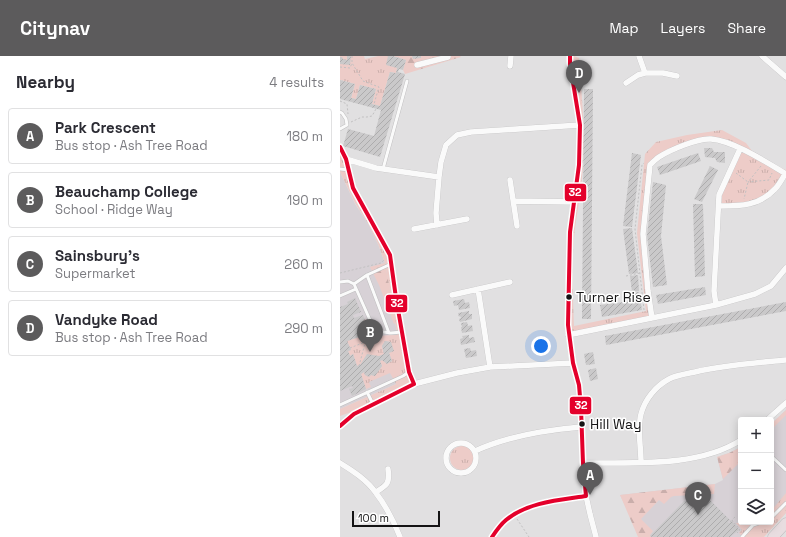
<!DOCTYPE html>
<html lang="en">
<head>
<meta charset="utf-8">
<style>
	:root { --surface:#fff; --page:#f2f2f3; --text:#2b2b33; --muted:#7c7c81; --line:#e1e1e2; --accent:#5c5b5c }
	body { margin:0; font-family:"Space Grotesk",sans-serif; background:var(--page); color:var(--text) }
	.controls { position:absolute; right:12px; bottom:12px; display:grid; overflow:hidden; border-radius:4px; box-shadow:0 2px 10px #0003 }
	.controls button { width:36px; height:36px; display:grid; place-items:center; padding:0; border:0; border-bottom:1px solid var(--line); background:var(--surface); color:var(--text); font:20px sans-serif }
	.scale { position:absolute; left:12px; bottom:10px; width:88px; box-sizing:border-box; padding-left:4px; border:2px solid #141314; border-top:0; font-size:11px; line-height:14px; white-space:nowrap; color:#141314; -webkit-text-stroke:3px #fff; paint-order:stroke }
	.you { position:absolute; left:201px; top:290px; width:14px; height:14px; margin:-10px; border:3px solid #fff; border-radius:50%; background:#1a73e8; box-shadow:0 0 0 6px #1a73e833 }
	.badge { display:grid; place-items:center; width:26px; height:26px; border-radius:50%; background:var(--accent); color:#fff; font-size:13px; font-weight:700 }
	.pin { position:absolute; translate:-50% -33px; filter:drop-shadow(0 1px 2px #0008) }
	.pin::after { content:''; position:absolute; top:21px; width:14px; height:12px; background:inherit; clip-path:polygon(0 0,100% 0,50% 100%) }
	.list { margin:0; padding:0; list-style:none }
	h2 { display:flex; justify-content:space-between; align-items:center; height:52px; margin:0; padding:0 16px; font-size:17px }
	h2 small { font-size:13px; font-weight:400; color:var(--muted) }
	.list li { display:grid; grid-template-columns:26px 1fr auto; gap:12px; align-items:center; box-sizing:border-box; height:56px; margin:0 8px 8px; padding:0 8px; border:1px solid var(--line); border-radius:4px }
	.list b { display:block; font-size:15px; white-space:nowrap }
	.list p { margin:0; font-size:13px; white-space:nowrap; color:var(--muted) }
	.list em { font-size:13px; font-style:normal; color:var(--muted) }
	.icon { flex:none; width:22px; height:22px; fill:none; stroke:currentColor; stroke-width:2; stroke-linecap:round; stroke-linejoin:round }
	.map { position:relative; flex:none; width:446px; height:481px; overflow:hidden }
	header { display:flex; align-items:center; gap:24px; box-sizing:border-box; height:56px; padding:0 20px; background:var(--accent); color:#fff }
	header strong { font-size:19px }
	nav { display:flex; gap:22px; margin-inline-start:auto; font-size:14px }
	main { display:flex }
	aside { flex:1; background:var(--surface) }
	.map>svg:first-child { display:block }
	.built { fill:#d7d1d6 }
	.grass { fill:url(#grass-tufts) }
	.forest { fill:url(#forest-firs) }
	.building { fill:url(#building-hatch) }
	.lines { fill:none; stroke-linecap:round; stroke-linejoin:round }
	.lane-casing { stroke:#bfbebf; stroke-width:4 }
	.street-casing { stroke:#bfbebf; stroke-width:6 }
	.highway-casing { stroke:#bdbcbd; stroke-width:11 }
	.path { stroke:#c1c0c1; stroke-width:1; stroke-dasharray:2 2; stroke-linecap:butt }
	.lane { stroke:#fafafa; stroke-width:3 }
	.street { stroke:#fafafa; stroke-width:5.5 }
	.highway { stroke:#e8dde0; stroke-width:10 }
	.bus-1-casing { stroke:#fff; stroke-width:7 }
	.bus-1 { stroke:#e4002b; stroke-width:4 }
	.bus-dot { fill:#141314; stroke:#fff; stroke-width:1.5 }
	.labels { text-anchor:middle; stroke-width:3; stroke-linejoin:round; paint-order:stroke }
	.bus-label { font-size:14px; fill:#141314; stroke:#fff; text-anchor:start }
	.line-badge { stroke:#fff; stroke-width:1.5 }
	.badge-label { font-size:11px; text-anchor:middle; font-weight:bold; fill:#fff }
</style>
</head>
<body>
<header>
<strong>Citynav</strong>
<nav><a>Map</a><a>Layers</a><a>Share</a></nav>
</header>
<main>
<aside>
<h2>Nearby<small>4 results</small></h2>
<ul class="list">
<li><span class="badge">A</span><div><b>Park Crescent</b><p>Bus stop · Ash Tree Road</p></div><em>180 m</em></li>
<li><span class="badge">B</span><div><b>Beauchamp College</b><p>School · Ridge Way</p></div><em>190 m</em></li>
<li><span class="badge">C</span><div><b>Sainsbury's</b><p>Supermarket</p></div><em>260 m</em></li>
<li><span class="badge">D</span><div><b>Vandyke Road</b><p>Bus stop · Ash Tree Road</p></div><em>290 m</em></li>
</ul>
</aside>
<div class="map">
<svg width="446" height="481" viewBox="0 0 446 481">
	<defs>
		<pattern id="grass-tufts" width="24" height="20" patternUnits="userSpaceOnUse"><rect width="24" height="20" fill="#edccc8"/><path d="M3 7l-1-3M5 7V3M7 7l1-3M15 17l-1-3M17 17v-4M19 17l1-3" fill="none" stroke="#caaeab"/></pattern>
		<pattern id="forest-firs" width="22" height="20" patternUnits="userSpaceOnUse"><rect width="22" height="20" fill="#edccc8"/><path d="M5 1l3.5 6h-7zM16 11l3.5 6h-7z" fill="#caaeab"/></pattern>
		<pattern id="building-hatch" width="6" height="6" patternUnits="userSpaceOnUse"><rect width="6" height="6" fill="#cac9ca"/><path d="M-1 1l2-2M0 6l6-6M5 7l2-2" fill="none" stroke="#adacad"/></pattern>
	</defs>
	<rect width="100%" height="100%" fill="#e1e0e1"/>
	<path class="built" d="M0,116L15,148L29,169L38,188L45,207L65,324L0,353Z
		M446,354V457L423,481H301L280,439L375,428L383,424L377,401L389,397L401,391V466H431V368Z"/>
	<path class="grass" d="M0,0H24L25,3L38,0H48L57,12L56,17L50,16L40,50L32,48L36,33L20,29L16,43L11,42L15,28L1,24L0,26Z
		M230,0H234L239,2C241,37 246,73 243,109C242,130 238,151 235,173C231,205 233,238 234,270L306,255L297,177L305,98L316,86L347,79L382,74L406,87L412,95L439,111L446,114V118L436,132L412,147L379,150V139L400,93L370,83L347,87L310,109L303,178L312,262L228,279L234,146L240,69Z
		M0,91L13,132L50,199L74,328L33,348L0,360V353L56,328L50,317L29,326L31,331L26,333L21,318L24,316L25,319L29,320L31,319L35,320L42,310L40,305L42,304L47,307L52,305L49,297L51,286L45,285L42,290L44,298L17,310L13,298L10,300L8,295L11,294L7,285L28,278L23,265L26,263L34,280L56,279L60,277H57L45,207L38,188L29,169L15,147L0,116Z
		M110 402a12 12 0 1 1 24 0a12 12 0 1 1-24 0Z
		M446,437V457L424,481H403L399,477L402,474L396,467L431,466V455Z"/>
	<path class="forest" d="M53,0H120L121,1L65,18L63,14L66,4Z
		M45,207L56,267L54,268L39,229L30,211Z
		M446,354V359L431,374V368Z
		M401,391V405L383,423L377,401L389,397Z
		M375,428L374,438L334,440L331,441L324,448L319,444L301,463L313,475L310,479L311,481H298L280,439Z"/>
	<path class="building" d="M7,0H11L10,9L0,8V1H2L3,3L7,4Z
		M48,0H53L66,4L63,14L59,13L58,16L65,18L40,101L3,90L8,73L34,80L41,54L0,43V24L15,28L11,42L16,43L20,29L36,33L32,48L40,50L50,16L56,17L57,12L46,9Z
		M72,0H81V2L73,3Z
		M244,33H253L251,263H242Z
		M364,92H372L374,96H385V107L377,106L375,102L365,101Z
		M292,97L301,99L292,171L283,170Z
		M358,97L361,105L320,119L317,111Z
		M370,110L378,114L362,146L354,143Z
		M313,126L326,129L321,180L327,229L313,231L307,179Z
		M353,148H363L365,220L355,221Z
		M292,172L298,217L289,218L283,173Z
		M298,219L299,235L292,236L290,220Z
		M365,231L366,239L318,248L316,239Z
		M299,236L302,254L262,261L260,249L292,245L291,237Z
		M15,242L21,256L13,259L14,262L23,259L25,264L23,265L28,278L7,285L11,294L8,295L10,300L13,298L17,310L20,309L27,298L39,300L44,298L42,290L45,285L51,286L54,295L49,297L52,305L47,308L42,304L40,305L42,310L35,320L31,319L29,321L25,319L24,316L21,318L26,333L12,340L9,333L13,332L12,330L0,335V251L8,248L7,246Z
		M124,243L125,247L129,246L130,252L119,254L118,249L114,250L113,245Z
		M446,246V255L266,289L265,280Z
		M129,255V258H132V263L120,266L119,263L121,262L120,260L119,261L118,257Z
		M127,266L128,270L132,269L133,275L122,277L121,271H122L121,267Z
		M129,279V282L134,281L135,286L121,289L120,283L123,282L122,280Z
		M130,292L131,295L136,294L137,300L126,302L124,293Z
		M253,296L255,308L246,309L244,298Z
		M256,312L258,323L250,325L248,314Z
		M365,444L368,447L370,444L390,464L388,466L389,467L392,465L399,474L390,481H312L310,480L344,445Z"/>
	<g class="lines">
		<g class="lane-casing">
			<path id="lane" d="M0,56L2,57L6,63L7,69L0,73
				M0,113L9,114
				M43,113L67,25
				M51,208L27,219L14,228L34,273L36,275L51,277L62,276
				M27,219L49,277
				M0,226L8,225L14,228
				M0,240L16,233
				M27,336L33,348
				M0,349L63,320L69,316
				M431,400L446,414
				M431,462L446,447
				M402,481L413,469L422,466"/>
		</g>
		<g class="street-casing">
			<path id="street" d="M230,0V8L240,69L239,109L230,176L228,269L233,307L239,329L241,352L243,407L246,440L250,458L256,481
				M422,0L446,21
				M77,9L108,1V0
				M170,10L171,0
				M305,17H323L337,20
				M286,27L298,19L305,17L299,0
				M0,91L6,103L13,132L50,199L56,242L69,316L74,328
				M6,103L36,112L99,121
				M170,124L177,170
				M174,145L234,146
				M379,150C401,150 419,150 435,133C439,129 442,123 445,118
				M97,169L96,157L99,121L101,106L106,89L117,79L131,76L240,69
				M74,173L127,163
				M138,233L150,311
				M112,239L170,226
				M376,249L374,235L379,139L400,93
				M312,262L308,235L303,178L310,109C313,106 316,103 319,101C330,94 358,82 371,83C394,85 426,106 446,118
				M228,279L376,249L415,238L431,230L446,212
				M427,364L446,347
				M0,370L14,358L33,348L74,328L117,317L150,311L233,307
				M106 402a15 15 0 1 1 30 0a15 15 0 1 1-30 0Z
				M135,395C168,380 205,374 241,371
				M301,406C301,390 297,373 301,358C305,343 316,330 329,323C337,319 346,318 355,316C385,309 416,307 446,304
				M0,407C13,415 27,424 36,437C46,450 54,466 60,481
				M243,407C293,406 357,412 401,384
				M36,436C47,429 50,428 48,413
				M152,481C156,475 161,469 166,464C189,446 218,444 246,440"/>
		</g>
		<g class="highway-casing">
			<path id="highway" d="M433,481L446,467"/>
		</g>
		<path class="path" d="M12,0V7L23,25L39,31L34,48
			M0,11L10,12L12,7
			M0,45L7,48L8,58
			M11,66L22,61H27L32,60L36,53
			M421,110L408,126L429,124L432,117
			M396,117L408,126L404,143
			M0,217L41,207L45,203
			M286,220L300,217
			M304,254L295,173L302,109L304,107
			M10,292L35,282L43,281
			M19,310L23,295L25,287
			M395,461L392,464L400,474L397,477
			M177,463L189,481
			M390,466L392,463"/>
		<use href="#lane" class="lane"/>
		<use href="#street" class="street"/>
		<use href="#highway" class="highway"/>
		<g class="bus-1-casing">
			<path id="bus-1" d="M0,91L6,103L13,132L50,199L56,242L69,316L74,328L14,358L0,370
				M152,481C156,475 160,469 166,464C188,446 219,444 246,440L243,407L241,352L239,329L233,307L228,269L230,176L239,109L240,69L230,8V0"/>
		</g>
		<use href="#bus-1" class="bus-1"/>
	</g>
	<g class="bus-dot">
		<circle cx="229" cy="241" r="3.5"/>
		<circle cx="242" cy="368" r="3.5"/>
	</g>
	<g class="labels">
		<g class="bus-label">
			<text x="236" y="246">Turner Rise</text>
			<text x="250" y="373">Hill Way</text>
		</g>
	</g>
	<g class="line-badge">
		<rect x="224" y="127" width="23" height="19" rx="4" fill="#e4002b"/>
		<rect x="45" y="238" width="23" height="19" rx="4" fill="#e4002b"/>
		<rect x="229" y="340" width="23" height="19" rx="4" fill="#e4002b"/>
	</g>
	<g class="badge-label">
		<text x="235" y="140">32</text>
		<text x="57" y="251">32</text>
		<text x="241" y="353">32</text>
	</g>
</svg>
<div class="controls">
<button>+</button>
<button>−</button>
<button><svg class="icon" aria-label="layers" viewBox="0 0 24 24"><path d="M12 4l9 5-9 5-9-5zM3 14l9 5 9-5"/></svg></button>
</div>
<div class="scale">100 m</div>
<div class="you"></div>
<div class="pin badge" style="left:250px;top:439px">A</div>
<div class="pin badge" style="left:30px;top:296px">B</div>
<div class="pin badge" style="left:358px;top:459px">C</div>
<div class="pin badge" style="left:239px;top:37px">D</div>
</div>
</main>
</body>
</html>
